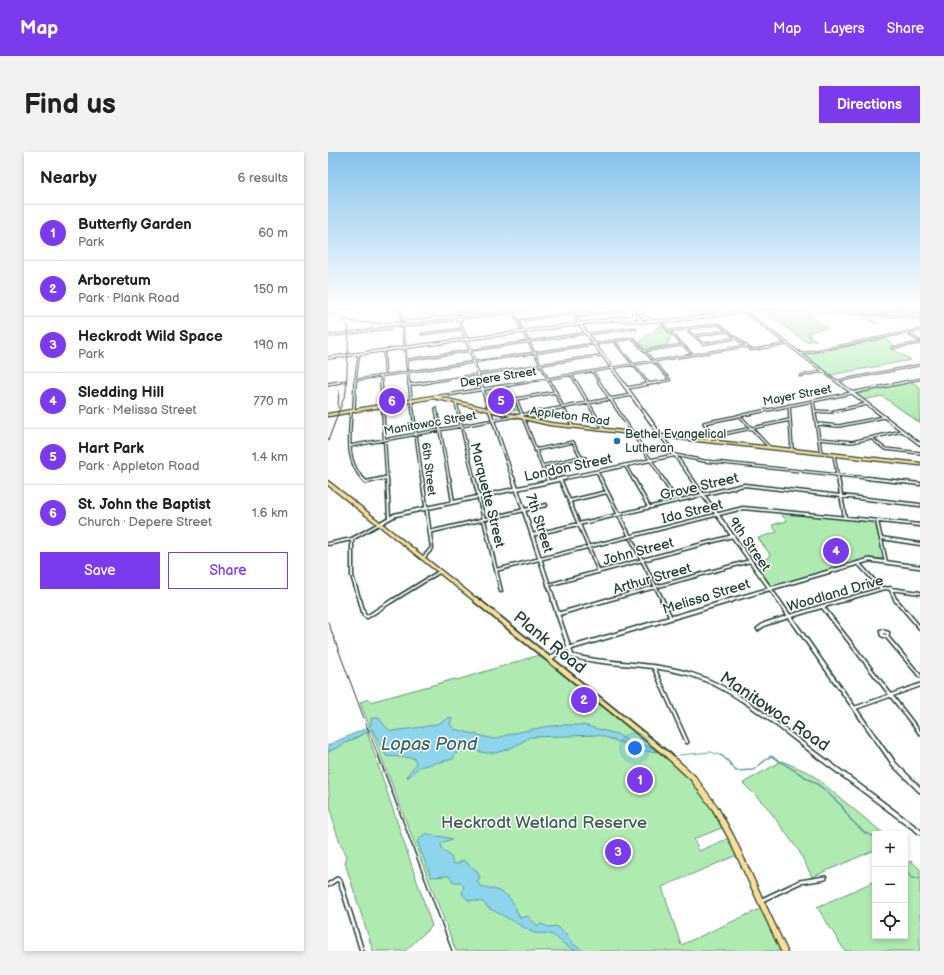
<!DOCTYPE html>
<html lang="en">
<head>
<meta charset="utf-8">
<style>
	:root { --surface:#fff; --page:#f2f2f2; --text:#202124; --muted:#757577; --line:#e0e0e0; --accent:#7c3aed }
	body { margin:0; font-family:"Balsamiq Sans",sans-serif; background:var(--page); color:var(--text) }
	.controls { position:absolute; right:12px; bottom:12px; display:grid; overflow:hidden; border-radius:0px; box-shadow:0 2px 6px #0003 }
	.controls button { width:36px; height:36px; display:grid; place-items:center; padding:0; border:0; border-bottom:1px solid var(--line); background:var(--surface); color:var(--text); font:20px sans-serif }
	.you { position:absolute; left:307px; top:596px; width:14px; height:14px; margin:-10px; border:3px solid #fff; border-radius:50%; background:#1a73e8; box-shadow:0 0 0 6px #1a73e833 }
	.badge { display:grid; place-items:center; width:26px; height:26px; border-radius:50%; background:var(--accent); color:#fff; font-size:13px; font-weight:700 }
	.pin { position:absolute; translate:-50% -50%; border:2px solid #fff; box-shadow:0 1px 4px #0006 }
	.list { margin:0; padding:0; list-style:none }
	h2 { display:flex; justify-content:space-between; align-items:center; height:52px; margin:0; padding:0 16px; font-size:17px }
	h2 small { font-size:13px; font-weight:400; color:var(--muted) }
	.list li { display:grid; grid-template-columns:26px 1fr auto; gap:12px; align-items:center; box-sizing:border-box; height:56px; padding:0 16px; border-top:1px solid var(--line) }
	.list b { display:block; font-size:15px; white-space:nowrap }
	.list p { margin:0; font-size:13px; white-space:nowrap; color:var(--muted) }
	.list em { font-size:13px; font-style:normal; color:var(--muted) }
	.actions { display:flex; gap:8px; padding:12px 16px }
	.actions a { flex:1; padding:9px 0; border:1px solid var(--accent); border-radius:0px; text-align:center; font-size:14px; color:var(--accent) }
	.actions .main { background:var(--accent); color:#fff }
	.icon { flex:none; width:22px; height:22px; fill:none; stroke:currentColor; stroke-width:2; stroke-linecap:round; stroke-linejoin:round }
	.map { position:relative; flex:none; width:592px; height:799px; overflow:hidden; border-radius:0px }
	header { display:flex; align-items:center; gap:24px; box-sizing:border-box; height:56px; padding:0 20px; background:var(--accent); color:#fff }
	header strong { font-size:19px }
	nav { display:flex; gap:22px; margin-inline-start:auto; font-size:14px }
	.intro { display:flex; align-items:center; justify-content:space-between; box-sizing:border-box; height:96px; padding:0 24px }
	h1 { margin:0; font-size:28px }
	.button { padding:10px 18px; border-radius:0px; background:var(--accent); color:#fff; font-size:14px; font-weight:700 }
	main { display:flex; gap:24px; padding:0 24px }
	aside { flex:1; background:var(--surface); border-radius:0px; box-shadow:0 2px 6px #0003 }
	.map>svg:first-child { display:block }
	.green { fill:#afebb1; stroke:#679472 }
	.water { fill:#8cd5ed; stroke:#6098a3 }
	.lines { fill:none; stroke-linecap:round; stroke-linejoin:round }
	.stream-far1 { stroke:#6098a3; stroke-width:1 }
	.stream { stroke:#6098a3; stroke-width:1.5 }
	.minor-far4-casing { stroke:#1f3d34; stroke-width:3 }
	.minor-far3-casing { stroke:#1f3d34; stroke-width:4 }
	.minor-far2-casing { stroke:#1f3d34; stroke-width:5 }
	.minor-far1-casing { stroke:#1f3d34; stroke-width:5.5 }
	.minor-casing { stroke:#1f3d34; stroke-width:6 }
	.tertiary-far4-casing { stroke:#1f3d34; stroke-width:3.5 }
	.tertiary-far3-casing { stroke:#1f3d34; stroke-width:4.5 }
	.tertiary-far2-casing { stroke:#1f3d34; stroke-width:5.5 }
	.tertiary-far1-casing { stroke:#1f3d34; stroke-width:6 }
	.tertiary-casing { stroke:#1f3d34; stroke-width:7 }
	.secondary-far1-casing { stroke:#1f3d34; stroke-width:4 }
	.secondary-casing { stroke:#1f3d34; stroke-width:5 }
	.primary-far3-casing { stroke:#1f3d34; stroke-width:5 }
	.primary-far2-casing { stroke:#1f3d34; stroke-width:6 }
	.primary-far1-casing { stroke:#1f3d34; stroke-width:8 }
	.primary-casing { stroke:#1f3d34; stroke-width:8 }
	.motorway-casing { stroke:#1f3d34; stroke-width:4.5 }
	.minor-far4 { stroke:#fff; stroke-width:1 }
	.minor-far3 { stroke:#fff; stroke-width:1.5 }
	.minor-far2 { stroke:#fff; stroke-width:2 }
	.minor-far1 { stroke:#fff; stroke-width:2.5 }
	.minor { stroke:#fff; stroke-width:3 }
	.tertiary-far4 { stroke:#fff; stroke-width:1.5 }
	.tertiary-far3 { stroke:#fff; stroke-width:2 }
	.tertiary-far2 { stroke:#fff; stroke-width:2.5 }
	.tertiary-far1 { stroke:#fff; stroke-width:3 }
	.tertiary { stroke:#fff; stroke-width:4 }
	.secondary-far1 { stroke:#fff; stroke-width:2 }
	.secondary { stroke:#fff; stroke-width:2.5 }
	.primary-far3 { stroke:#fcde96; stroke-width:2.5 }
	.primary-far2 { stroke:#fcde96; stroke-width:3.5 }
	.primary-far1 { stroke:#fcde96; stroke-width:4.5 }
	.primary { stroke:#fcde96; stroke-width:5.5 }
	.motorway { stroke:#fcde96; stroke-width:2.5 }
	.rail-far1 { stroke:#1f3d34; stroke-width:1 }
	.rail { stroke:#1f3d34; stroke-width:1.5 }
	.poi-dot { fill:#1f6fb2; stroke:#fff; stroke-width:1.5 }
	.labels { text-anchor:middle; stroke-width:3; stroke-linejoin:round; paint-order:stroke }
	.far-street-label { font-size:12px; fill:#1f3d34; stroke:#fff }
	.far-poi-label { font-size:12px; fill:#1f3d34; stroke:#fff; text-anchor:start }
	.street-label { font-size:14px; fill:#1f3d34; stroke:#fff }
	.near-street-label { font-size:17px; fill:#1f3d34; stroke:#fff }
	.near-park-label { font-size:17px; fill:#3c604d; stroke:#fff }
	.near-water-label { font-size:18px; font-style:italic; fill:#3a6362; stroke:#fff }
</style>
</head>
<body>
<header>
<strong>Map</strong>
<nav><a>Map</a><a>Layers</a><a>Share</a></nav>
</header>
<div class="intro"><h1>Find us</h1><a class="button">Directions</a></div>
<main>
<aside>
<h2>Nearby<small>6 results</small></h2>
<ul class="list">
<li><span class="badge">1</span><div><b>Butterfly Garden</b><p>Park</p></div><em>60 m</em></li>
<li><span class="badge">2</span><div><b>Arboretum</b><p>Park · Plank Road</p></div><em>150 m</em></li>
<li><span class="badge">3</span><div><b>Heckrodt Wild Space</b><p>Park</p></div><em>190 m</em></li>
<li><span class="badge">4</span><div><b>Sledding Hill</b><p>Park · Melissa Street</p></div><em>770 m</em></li>
<li><span class="badge">5</span><div><b>Hart Park</b><p>Park · Appleton Road</p></div><em>1.4 km</em></li>
<li><span class="badge">6</span><div><b>St. John the Baptist</b><p>Church · Depere Street</p></div><em>1.6 km</em></li>
</ul>
<div class="actions"><a class="main">Save</a><a>Share</a></div>
</aside>
<div class="map">
<svg width="592" height="799" viewBox="0 0 592 799">
	<rect width="100%" height="100%" fill="#fff"/>
	<filter id="ink" filterUnits="userSpaceOnUse"><feTurbulence type="fractalNoise" baseFrequency=".025" numOctaves="2"/><feDisplacementMap in="SourceGraphic" scale="8" xChannelSelector="R" yChannelSelector="G"/><feConvolveMatrix kernelMatrix="1 2 1 2 8 2 1 2 1" color-interpolation-filters="sRGB"/></filter>
	<g filter="url(#ink)">
		<path class="green" d="M126,154V156L116,157V159L92,162V157H87L86,155Z
			M353,154H441L366,166Z
			M442,157L462,160L455,158L480,162L485,167L500,176L480,180L482,184H480L488,188L479,190L435,159Z
			M330,174H333L343,183L340,188H342L339,193C330,193 322,202 312,190L322,181H324Z
			M554,185L569,195L563,196L583,208L503,223L475,202L533,192L540,188Z
			M583,230L592,235V271L554,244L535,248L527,241Z
			M180,233L191,259L161,252L156,237Z
			M452,361L547,370L556,407L540,406L444,434L426,411L442,405L441,401L430,386L449,380L444,373L459,369Z
			M211,503C264,545 323,583 369,634C380,646 388,661 396,675L366,687L371,699L401,686L409,703L334,735L353,793L434,756L454,799H128L32,550L41,547L42,550L127,527L129,528Z
			M39,580L104,774L77,799H45L17,711L19,704C0,671 0,638 0,600Z
			M454,609L482,621L556,682H547V698L484,725L471,699L438,654L415,631Z
			M583,709L592,717V799H517L489,755L547,729V784H577V712Z"/>
		<path class="water" d="M121,565L124,567L122,572L126,577L166,587L186,581L216,575L232,573H255L289,582L300,589L319,594L329,600L317,599L271,583L202,585C192,592 174,602 161,601C152,601 141,596 133,594L125,607L91,615L80,626L79,624L88,612L86,606L58,604L44,577L0,600V593L41,575L43,573V566H51L57,574L63,579C76,577 114,575 121,565Z
			M98,681C107,685 115,684 124,687L113,691L114,697L123,705L125,711L129,712L135,708L149,719L152,726L149,729L152,734C162,736 178,739 184,749C187,753 189,761 192,766L199,764L210,774L213,772L221,775L228,774L238,782L244,791L255,799C241,799 236,791 226,784C219,779 211,783 204,780C190,772 175,763 160,756L155,750L140,748L134,742L136,735L132,730H125L121,724L103,725L89,689Z"/>
		<g class="lines">
			<path class="stream-far1" d="M351,603L383,600L394,604"/>
			<path class="stream" d="M393,603L400,609L408,619L425,618L443,604L492,634L513,653L523,668L537,681L547,685
				M577,717L584,726H592"/>
			<g class="minor-far4-casing">
				<path id="minor-far4" d="M72,154L81,231
					M182,154L222,231
					M524,154L547,156L563,154
					M183,155L190,154
					M73,156L87,154
					M241,156L251,154
					M129,159L159,154
					M244,160L288,154
					M247,165L296,158
					M333,168L335,173L365,203
					M190,169L245,161
					M358,177L375,192L409,186
					M341,179L391,172L423,198L460,192
					M578,181L592,189
					M94,182L134,177
					M260,182L305,176L308,177
					M366,184L400,179
					M286,189L320,231
					M564,196L592,191
					M56,199L57,223
					M316,199L354,193
					M472,202L592,178
					M79,208L259,181
					M264,219L272,231
					M243,222L248,231
					M53,224V231
					M472,224L496,219
					M27,228L305,186L342,228L326,231
					M509,229L592,213
					M6,231L17,229
					M27,231L31,202
					M95,231L275,203
					M193,231L418,194
					M573,231L592,227"/>
			</g>
			<g class="minor-far3-casing">
				<path id="minor-far3" d="M53,230L59,327
					M81,230L94,327
					M222,230L245,275
					M248,230L276,278
					M271,230L335,327
					M319,230L321,232
					M0,232L12,230
					M81,233L101,230
					M299,236L332,230
					M107,245L199,230
					M485,249L493,301
					M128,251L146,327
					M461,253L464,298
					M108,257L121,327
					M26,258L27,230
					M23,259C22,283 17,309 35,327
					M487,259L503,260L539,252
					M411,263L442,296
					M489,272L511,274L556,265
					M386,284L462,268
					M543,286L557,297L592,301
					M491,287L524,290L574,279
					M391,290L376,271L578,230
					M22,294L304,243
					M207,298L245,290L253,305
					M347,303L376,309L548,327
					M506,303L510,327
					M297,313L305,327
					M214,314L253,305L257,306
					M269,320L273,327
					M52,327L59,326
					M219,327L188,247L228,240"/>
			</g>
			<g class="minor-far2-casing">
				<path id="minor-far2" d="M34,326L38,330L57,326
					M59,326L61,365
					M94,326L104,396L95,406
					M121,326L125,350
					M146,326L173,439
					M219,326L220,330
					M272,326L335,449
					M305,326L321,355
					M334,326L348,348
					M510,326L517,366
					M539,326L592,332
					M232,327L271,420
					M241,349L279,340
					M549,369L558,410
					M101,380L218,353
					M204,383L416,333L592,353
					M553,386L592,392
					M24,387V424L32,449
					M0,392L24,387L51,372
					M530,411L553,436
					M168,418L415,356L592,373
					M220,433L405,384
					M562,436L568,449
					M64,449L111,420
					M276,449L422,409
					M512,449L556,436L592,441"/>
			</g>
			<g class="minor-far1-casing">
				<path id="minor-far1" d="M32,448L36,463L39,465L65,448
					M334,448L343,466
					M568,448L592,476
					M494,454L592,581
					M230,462L279,448
					M430,477L437,472L515,448
					M553,479L560,481L559,485L554,483Z
					M559,485L592,524
					M326,516L359,590
					M527,556L592,533"/>
			</g>
			<g class="minor-casing">
				<path id="minor" d="M0,733L9,727L12,729L34,799
					M434,748L472,730L497,726"/>
			</g>
			<g class="tertiary-far4-casing">
				<path id="tertiary-far4" d="M127,154L153,231
					M240,154L251,171
					M0,158L32,154
					M416,159L511,231
					M0,184L226,154"/>
			</g>
			<g class="tertiary-far3-casing">
				<path id="tertiary-far3" d="M152,230L185,327
					M510,230L592,292
					M334,285L364,327
					M233,327L347,303"/>
			</g>
			<g class="tertiary-far2-casing">
				<path id="tertiary-far2" d="M185,326L226,449
					M363,326L451,449
					M51,372L67,363L238,326
					M400,449L541,408L592,415"/>
			</g>
			<g class="tertiary-far1-casing">
				<path id="tertiary-far1" d="M225,448L244,504
					M450,448L560,604
					M230,500C274,515 322,509 365,523C409,537 454,577 490,604
					M222,507L232,499L404,448"/>
			</g>
			<g class="tertiary-casing">
				<path id="tertiary" d="M489,603L592,680
					M560,603L566,612L592,638"/>
			</g>
			<g class="secondary-far1-casing">
				<path id="secondary-far1" d="M311,158L315,166L322,167
					M297,166H305
					M306,166L309,163L308,154
					M286,168L313,169V167
					M310,170L362,167L448,154
					M251,171L295,231
					M0,206L288,167"/>
			</g>
			<g class="secondary-casing">
				<path id="secondary" d="M294,230L334,285"/>
			</g>
			<g class="primary-far3-casing">
				<path id="primary-far3" d="M0,263L106,245L222,272L592,312"/>
			</g>
			<g class="primary-far2-casing">
				<path id="primary-far2" d="M0,331L149,449"/>
			</g>
			<g class="primary-far1-casing">
				<path id="primary-far1" d="M148,448L341,604"/>
			</g>
			<g class="primary-casing">
				<path id="primary" d="M340,603L365,626L387,656L403,685L456,799"/>
			</g>
			<g class="motorway-casing">
				<path id="motorway" d="M481,154L540,160L592,162
					M543,158L592,154
					M286,167L305,164L306,154"/>
			</g>
			<use href="#minor-far4" class="minor-far4"/>
			<use href="#minor-far3" class="minor-far3"/>
			<use href="#minor-far2" class="minor-far2"/>
			<use href="#minor-far1" class="minor-far1"/>
			<use href="#minor" class="minor"/>
			<use href="#tertiary-far4" class="tertiary-far4"/>
			<use href="#tertiary-far3" class="tertiary-far3"/>
			<use href="#tertiary-far2" class="tertiary-far2"/>
			<use href="#tertiary-far1" class="tertiary-far1"/>
			<use href="#tertiary" class="tertiary"/>
			<use href="#secondary-far1" class="secondary-far1"/>
			<use href="#secondary" class="secondary"/>
			<use href="#primary-far3" class="primary-far3"/>
			<use href="#primary-far2" class="primary-far2"/>
			<use href="#primary-far1" class="primary-far1"/>
			<use href="#primary" class="primary"/>
			<use href="#motorway" class="motorway"/>
			<path class="rail-far1" d="M404,154L592,167
				M0,162L27,170L52,172L198,154
				M536,165L550,172
				M10,256L11,238
				M0,289L18,240L21,177L19,172L14,167
				M0,470L50,604"/>
			<path class="rail" d="M50,603L124,799"/>
		</g>
	</g>
	<linearGradient id="sky" x2="0" y2="1"><stop stop-color="#83c1ea"/><stop offset="0.58" stop-color="#fff"/><stop offset="1" stop-color="#fff" stop-opacity="0"/></linearGradient>
	<rect width="592" height="266" fill="url(#sky)"/>
	<circle class="poi-dot" cx="289" cy="289" r="4"/>
	<g class="labels">
		<g class="far-street-label">
			<text transform="translate(170 225) rotate(-9)" y="4">Depere Street</text>
			<text transform="translate(469 243) rotate(-11)" y="4">Mayer Street</text>
			<text transform="translate(242 264) rotate(8)" y="4">Appleton Road</text>
			<text transform="translate(102 271) rotate(-10)" y="4">Manitowoc Street</text>
			<text transform="translate(101 317) rotate(83)" y="4">6th Street</text>
		</g>
		<g class="far-poi-label">
			<text x="297" y="286">Bethel Evangelical<tspan x="297" dy="14">Lutheran</tspan></text>
		</g>
		<g class="street-label">
			<text transform="translate(240 315) rotate(-12)" y="5">London Street</text>
			<text transform="translate(371 334) rotate(-13)" y="5">Grove Street</text>
			<text transform="translate(160 343) rotate(76)" y="5">Marquette Street</text>
			<text transform="translate(364 359) rotate(-14)" y="5">Ida Street</text>
			<text transform="translate(212 371) rotate(72)" y="5">7th Street</text>
			<text transform="translate(422 392) rotate(55)" y="5">9th Street</text>
			<text transform="translate(310 399) rotate(-15)" y="5">John Street</text>
			<text transform="translate(324 426) rotate(-16)" y="5">Arthur Street</text>
			<text transform="translate(507 441) rotate(-16)" y="5">Woodland Drive</text>
			<text transform="translate(378 444) rotate(-17)" y="5">Melissa Street</text>
		</g>
		<g class="near-street-label">
			<text transform="translate(222 490) rotate(39)" y="6">Plank Road</text>
			<text transform="translate(447 559) rotate(34)" y="6">Manitowoc Road</text>
		</g>
		<g class="near-park-label">
			<text x="216" y="676">Heckrodt Wetland Reserve</text>
		</g>
		<g class="near-water-label">
			<text x="101" y="598">Lopas Pond</text>
		</g>
	</g>
</svg>
<div class="controls">
<button>+</button>
<button>−</button>
<button><svg class="icon" aria-label="locate" viewBox="0 0 24 24"><circle cx="12" cy="12" r="6"/><path d="M12 2v4M12 18v4M2 12h4M18 12h4"/></svg></button>
</div>
<div class="you"></div>
<div class="pin badge" style="left:312px;top:628px">1</div>
<div class="pin badge" style="left:256px;top:548px">2</div>
<div class="pin badge" style="left:290px;top:700px">3</div>
<div class="pin badge" style="left:508px;top:399px">4</div>
<div class="pin badge" style="left:173px;top:249px">5</div>
<div class="pin badge" style="left:64px;top:249px">6</div>
</div>
</main>
</body>
</html>
